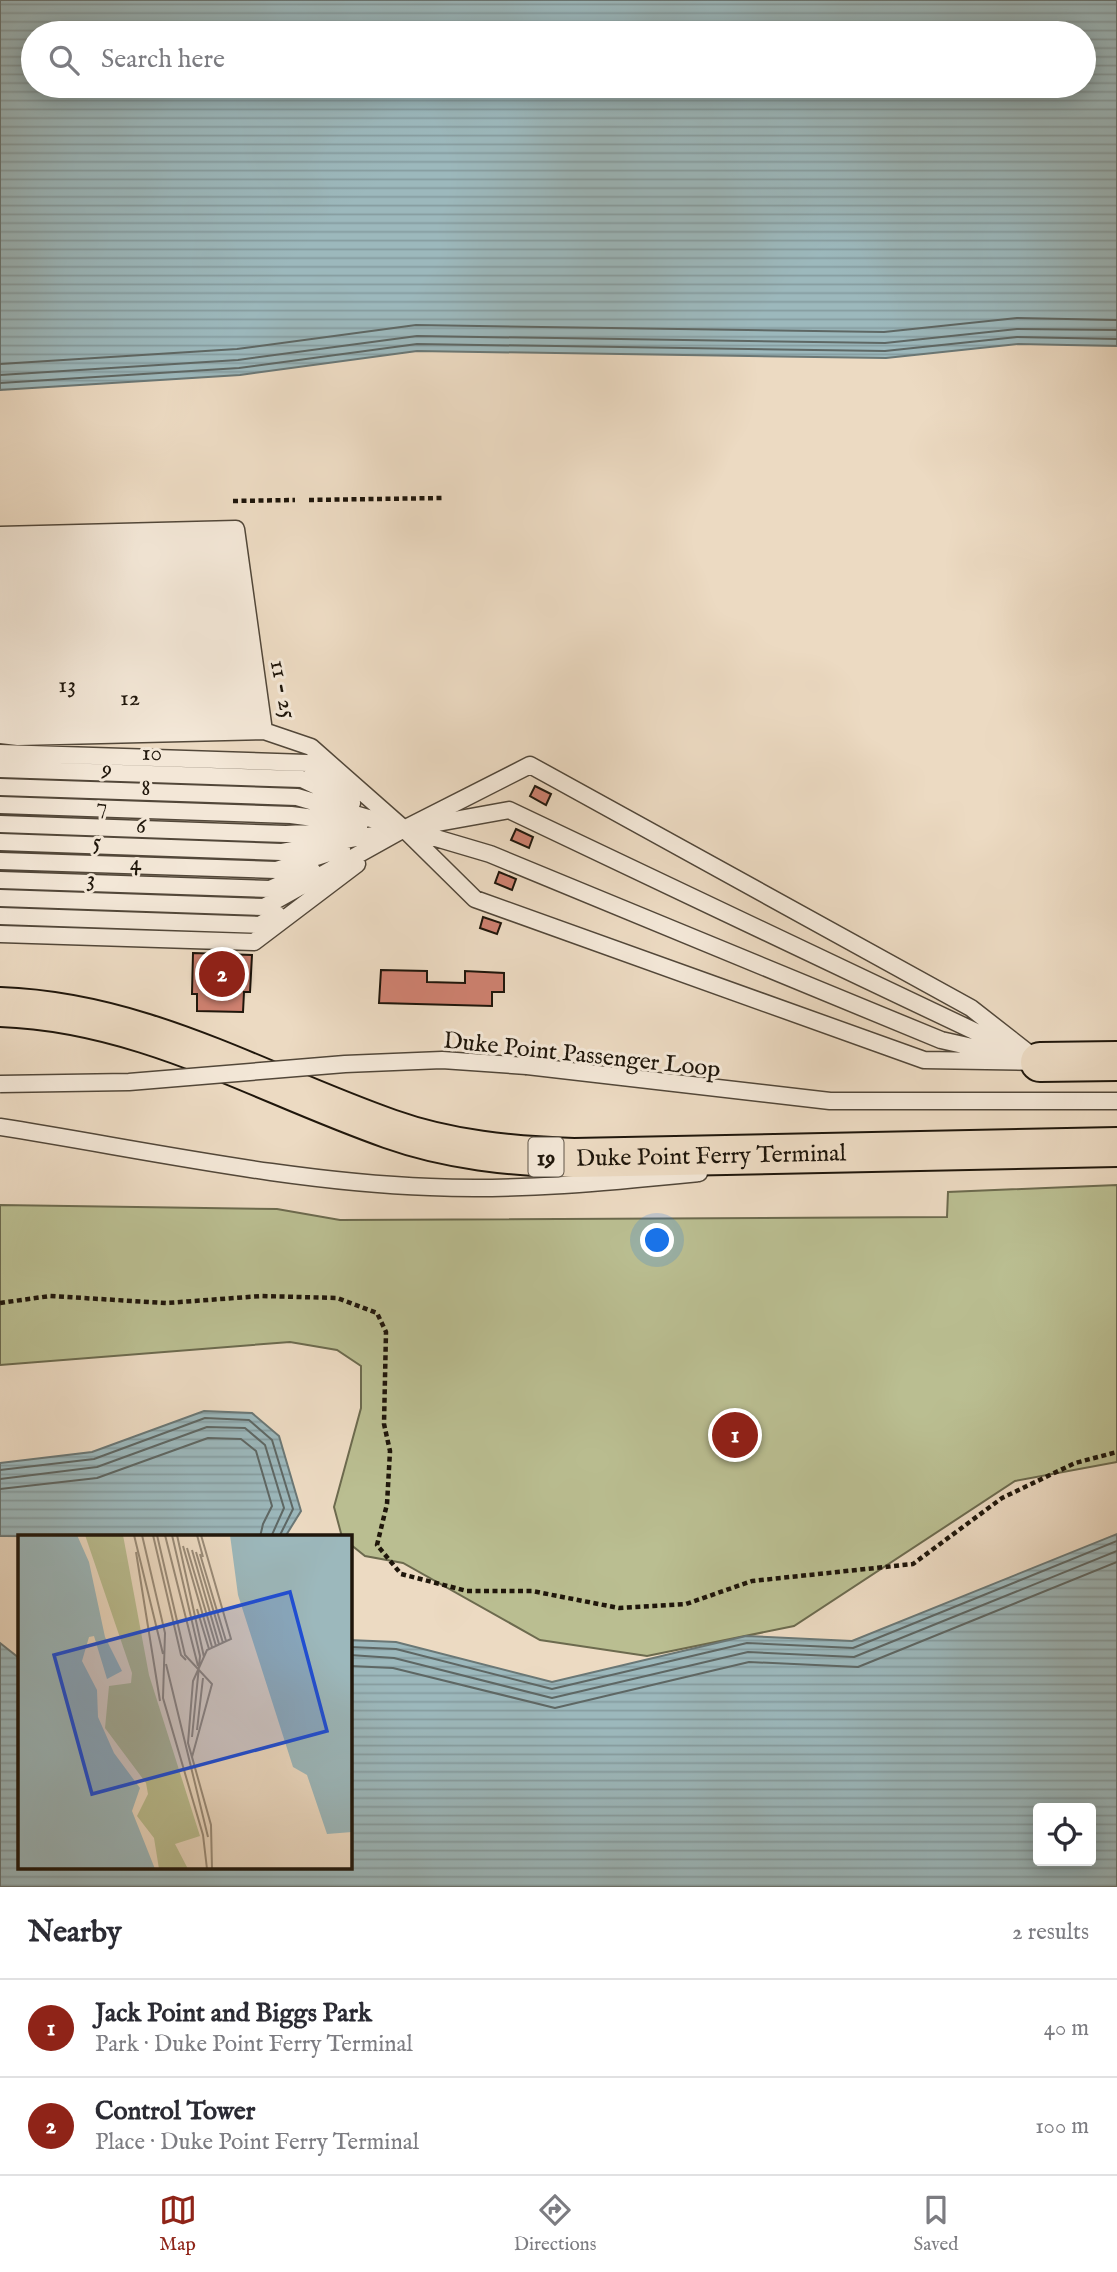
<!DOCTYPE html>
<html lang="en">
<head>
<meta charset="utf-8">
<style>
	:root { --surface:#fff; --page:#f7f7f7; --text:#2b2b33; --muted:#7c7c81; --line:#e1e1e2; --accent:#8f2418 }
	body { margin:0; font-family:"IM FELL English",serif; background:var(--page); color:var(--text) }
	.controls { position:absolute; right:21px; bottom:21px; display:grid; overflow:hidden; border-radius:7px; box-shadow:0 4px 18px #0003 }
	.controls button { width:63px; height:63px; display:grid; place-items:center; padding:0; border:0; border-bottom:2px solid var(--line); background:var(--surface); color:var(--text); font:35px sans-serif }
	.you { position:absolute; left:658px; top:1241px; width:24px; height:24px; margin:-18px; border:5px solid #fff; border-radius:50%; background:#1a73e8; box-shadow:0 0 0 10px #1a73e833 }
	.badge { display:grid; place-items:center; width:46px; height:46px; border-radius:50%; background:var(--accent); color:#fff; font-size:23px; font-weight:700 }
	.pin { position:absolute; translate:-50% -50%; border:4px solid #fff; box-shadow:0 2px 7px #0006 }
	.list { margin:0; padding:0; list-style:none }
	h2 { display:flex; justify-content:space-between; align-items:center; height:91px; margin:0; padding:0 28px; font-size:30px }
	h2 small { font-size:23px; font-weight:400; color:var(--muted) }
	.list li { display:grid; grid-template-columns:46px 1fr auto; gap:21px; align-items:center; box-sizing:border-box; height:98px; padding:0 28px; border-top:2px solid var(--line) }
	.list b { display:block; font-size:26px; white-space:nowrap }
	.list p { margin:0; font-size:23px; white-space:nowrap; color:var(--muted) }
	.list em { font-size:23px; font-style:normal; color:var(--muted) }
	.icon { flex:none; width:38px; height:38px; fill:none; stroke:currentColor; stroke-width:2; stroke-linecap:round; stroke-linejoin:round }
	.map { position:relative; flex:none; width:1117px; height:1887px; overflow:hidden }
	.search { position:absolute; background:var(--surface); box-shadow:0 4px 18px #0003; left:21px; right:21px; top:21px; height:77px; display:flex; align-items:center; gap:18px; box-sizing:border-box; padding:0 24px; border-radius:38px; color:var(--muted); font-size:26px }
	.sheet { height:287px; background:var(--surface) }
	nav { display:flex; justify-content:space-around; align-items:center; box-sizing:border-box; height:98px; border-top:2px solid var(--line); background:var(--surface); font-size:19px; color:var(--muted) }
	nav a { display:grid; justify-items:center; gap:4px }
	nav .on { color:var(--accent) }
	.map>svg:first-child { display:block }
	.green { fill:#babe91; stroke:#6c6a4e; stroke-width:2 }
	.water { fill:url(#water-rules); stroke:#6a7775; stroke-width:2; fill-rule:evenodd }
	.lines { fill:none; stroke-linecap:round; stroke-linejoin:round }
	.shore { stroke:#5e6764; stroke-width:2 }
	.building { fill:#ce8170; stroke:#1f160b; stroke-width:2 }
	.service-casing { stroke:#524739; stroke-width:19 }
	.trunk-casing { stroke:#1f160b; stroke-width:42 }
	.path { stroke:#1f160b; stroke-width:4.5; stroke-dasharray:5 3.5; stroke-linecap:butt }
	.service { stroke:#f3e7d7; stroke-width:16 }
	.trunk { stroke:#ecdac2; stroke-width:38 }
	.service-bridge-casing { stroke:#524739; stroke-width:19; stroke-linecap:butt }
	.service-bridge { stroke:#f3e7d7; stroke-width:16 }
	.labels { text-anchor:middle; stroke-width:6; stroke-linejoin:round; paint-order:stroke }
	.shield { fill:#f3e7d7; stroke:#5f5548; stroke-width:2 }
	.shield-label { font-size:23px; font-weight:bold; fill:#1f160b }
	.street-label { font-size:24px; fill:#1f160b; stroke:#f3e7d7 }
	.inset-road { fill:none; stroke:#9a8c79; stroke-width:2 }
	.view { fill:#1d4ed8; fill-opacity:0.15; stroke:#1d4ed8; stroke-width:3.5 }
	.inset-edge { fill:none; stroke:#1f160b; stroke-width:3.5 }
</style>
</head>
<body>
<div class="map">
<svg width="1117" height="1887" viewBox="0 0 1117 1887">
	<defs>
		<pattern id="water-rules" width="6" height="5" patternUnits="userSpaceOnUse" patternTransform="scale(1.75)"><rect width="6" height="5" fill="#9cb8bc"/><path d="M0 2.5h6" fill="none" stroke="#869da0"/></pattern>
	</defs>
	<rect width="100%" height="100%" fill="#ecdac2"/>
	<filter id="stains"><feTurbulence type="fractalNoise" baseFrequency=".00286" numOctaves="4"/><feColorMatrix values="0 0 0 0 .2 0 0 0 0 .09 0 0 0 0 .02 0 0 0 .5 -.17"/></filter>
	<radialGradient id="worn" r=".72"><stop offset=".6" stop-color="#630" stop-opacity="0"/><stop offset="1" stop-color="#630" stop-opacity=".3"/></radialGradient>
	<path class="green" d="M1117,1185V1462L1015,1481L794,1626L647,1656L540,1640L403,1563L365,1556L350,1544V1537H342L334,1507L361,1408V1366L337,1350L290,1342L0,1365V1205L277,1209L340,1220L947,1217L948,1192Z"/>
	<path class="water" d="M0,0H1117V346L1018,344L886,358L417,351L240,375L0,390ZM33,33H1084V86H33Z
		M204,1411L252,1413L279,1436L301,1511L285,1537L0,1536V1463L92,1452Z
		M1117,1534V1887H0V1643L19,1658V1868H350V1640L396,1642L552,1682L746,1636L852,1641ZM1091,1808V1861H1038V1808Z"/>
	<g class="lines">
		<path class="shore" d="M0,364L237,349L416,325L884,332L1017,318L1117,320
			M0,375L238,360L417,336L885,343L1017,329L1117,330
			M0,383L239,368L417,344L885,351L1017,337L1117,339
			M0,1470L94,1459L205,1418L249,1420L272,1440L293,1509L279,1537
			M0,1479L97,1467L207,1427L245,1428L265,1445L284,1508L271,1537
			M0,1489L97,1478L208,1438L241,1439L256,1451L272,1506L263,1524L260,1537
			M350,1647L396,1649L552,1689L747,1643L853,1648L1117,1541
			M350,1655L394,1658L552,1698L748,1652L854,1657L1117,1551
			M350,1666L393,1668L555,1708L749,1662L858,1667L1117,1562"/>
	</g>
	<path class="building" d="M535,786L551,794L546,805L530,796Z
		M516,829L533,837L529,848L511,840Z
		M499,872L516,879L512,890L495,883Z
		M483,917L501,923L497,934L480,928Z
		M193,953L252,955L250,992H244L243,1012L197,1011V994H192Z
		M381,970L427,971V982L465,983V971L504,973V992H492V1006L379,1003Z"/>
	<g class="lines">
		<g class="service-casing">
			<path id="service" d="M0,535L236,529L264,731L311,747L404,829L475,899L924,1060L1040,1062
				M0,549L238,544
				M0,564L240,558
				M0,579L242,572
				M0,593L244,587
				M0,607L246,601
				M0,622L248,616
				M0,636L250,630
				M0,651L252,644
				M0,665L254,659
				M0,680L256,673
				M0,694L258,688
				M0,708L260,702
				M0,723L262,716
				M0,735L18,737L264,731
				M0,753L307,763L347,790
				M0,769L302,779L352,803
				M0,787L297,797L490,854L941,1040L1003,1054
				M0,805L291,815L360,824
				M0,824L286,834L346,831
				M421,826L509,810L1012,1049
				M0,842L281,852L389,832
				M0,861L276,870L342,849
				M0,880L270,889L312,870
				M0,898L264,907L404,829L530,765L971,1008L1040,1062
				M0,916L260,925L277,914
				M0,934L254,942L357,864
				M527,1066L830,1101H1117
				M0,1127C140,1149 288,1182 430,1187C520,1191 609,1182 699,1173"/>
		</g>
		<g class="trunk-casing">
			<g id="trunk">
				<path id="s1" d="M0,1007C144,1012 259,1083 390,1129C449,1150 511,1156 574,1158L1117,1147"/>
				<path d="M1040,1062L1117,1061"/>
			</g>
		</g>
		<path class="path" d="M309,500L443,498
			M233,501L295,500
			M0,1303L50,1296L166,1303L262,1296L337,1298L377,1313L386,1332L384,1424L390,1451L387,1504L377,1545L401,1574L467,1591H532L619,1608L686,1604L752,1581L913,1564L1002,1498L1075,1463L1117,1452"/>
		<use href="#service" class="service"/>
		<use href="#trunk" class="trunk"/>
		<g class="service-bridge-casing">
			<path id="service-bridge" d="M0,1084L129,1082L345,1064L442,1060L527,1066"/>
		</g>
		<use href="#service-bridge" class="service-bridge"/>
	</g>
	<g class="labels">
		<rect class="shield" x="528.5" y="1137.5" width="35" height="39" rx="5"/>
		<g class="shield-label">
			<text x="546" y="1165">19</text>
		</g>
		<g class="street-label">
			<text transform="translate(67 684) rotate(-1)" y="8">13</text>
			<text transform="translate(284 689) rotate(79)" y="8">11 - 25</text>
			<text transform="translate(130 697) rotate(-1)" y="8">12</text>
			<text transform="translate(152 752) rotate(2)" y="8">10</text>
			<text transform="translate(107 768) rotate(2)" y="8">9</text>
			<text transform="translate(146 787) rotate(2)" y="8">8</text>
			<text transform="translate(102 805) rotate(2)" y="8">7</text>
			<text transform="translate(141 825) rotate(2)" y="8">6</text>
			<text transform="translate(97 841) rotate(2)" y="8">5</text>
			<text transform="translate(136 862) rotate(2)" y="8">4</text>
			<text transform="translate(91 878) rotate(2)" y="8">3</text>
			<text transform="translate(582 1054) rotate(6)" y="8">Duke Point Passenger Loop</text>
			<text dy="8" stroke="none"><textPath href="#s1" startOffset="735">Duke Point Ferry Terminal</textPath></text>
		</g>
	</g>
	<g transform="translate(18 1535)">
		<rect width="334" height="334" fill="#ecdac2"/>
		<path d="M67,0H105L131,140L182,301L157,309L170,334H141L136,303L119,281L130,259L128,248L87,193L91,151L113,148L114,138Z" fill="#babe91"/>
		<path d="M0,0H59L71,27L87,102L104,136L89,144L76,101L71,102L64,126L79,155L80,182L96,218L122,253L114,276L137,334H0ZM212,0H334V297L309,299L289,240L275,232L220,60Z" fill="#9cb8bc"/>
		<path class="inset-road" d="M116,0L145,119M124,0L147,98L145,163L185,300L189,334M135,0L163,120L168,125M139,0L167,120L194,149L174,222M147,0L180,131M154,0L182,121L174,202M159,0L186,122M179,0L185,22M165,11L194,112M169,13L198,111M174,15L201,109M118,17L142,166M178,17L205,108M182,19L208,106M179,74L191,114M148,129L190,302M179,195L185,143M174,222L170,208L175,146L189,115L213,104L183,0M174,222L193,290L194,334"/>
		<path class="view" d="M272,57L309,196L74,259L36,120Z"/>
		<rect width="334" height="334" class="inset-edge"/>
	</g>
	<rect width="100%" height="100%" filter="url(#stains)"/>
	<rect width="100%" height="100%" fill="url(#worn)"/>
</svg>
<div class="controls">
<button><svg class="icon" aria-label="locate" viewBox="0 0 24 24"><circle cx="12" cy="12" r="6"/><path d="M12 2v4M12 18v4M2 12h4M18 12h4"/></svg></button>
</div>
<div class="you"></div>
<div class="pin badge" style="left:735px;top:1435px">1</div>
<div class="pin badge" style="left:222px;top:974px">2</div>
<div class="search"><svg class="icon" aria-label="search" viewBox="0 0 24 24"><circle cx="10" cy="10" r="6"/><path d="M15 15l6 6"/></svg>Search here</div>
</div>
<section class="sheet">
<h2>Nearby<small>2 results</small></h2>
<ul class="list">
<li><span class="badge">1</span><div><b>Jack Point and Biggs Park</b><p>Park · Duke Point Ferry Terminal</p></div><em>40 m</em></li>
<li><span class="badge">2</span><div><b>Control Tower</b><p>Place · Duke Point Ferry Terminal</p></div><em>100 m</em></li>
</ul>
</section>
<nav>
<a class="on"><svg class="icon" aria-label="map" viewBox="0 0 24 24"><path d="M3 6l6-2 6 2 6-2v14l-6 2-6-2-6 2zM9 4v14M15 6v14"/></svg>Map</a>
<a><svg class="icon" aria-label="directions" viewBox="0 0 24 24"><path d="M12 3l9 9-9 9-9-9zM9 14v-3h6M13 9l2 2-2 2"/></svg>Directions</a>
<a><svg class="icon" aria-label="saved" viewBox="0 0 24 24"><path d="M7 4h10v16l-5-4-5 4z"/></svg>Saved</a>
</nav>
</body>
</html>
